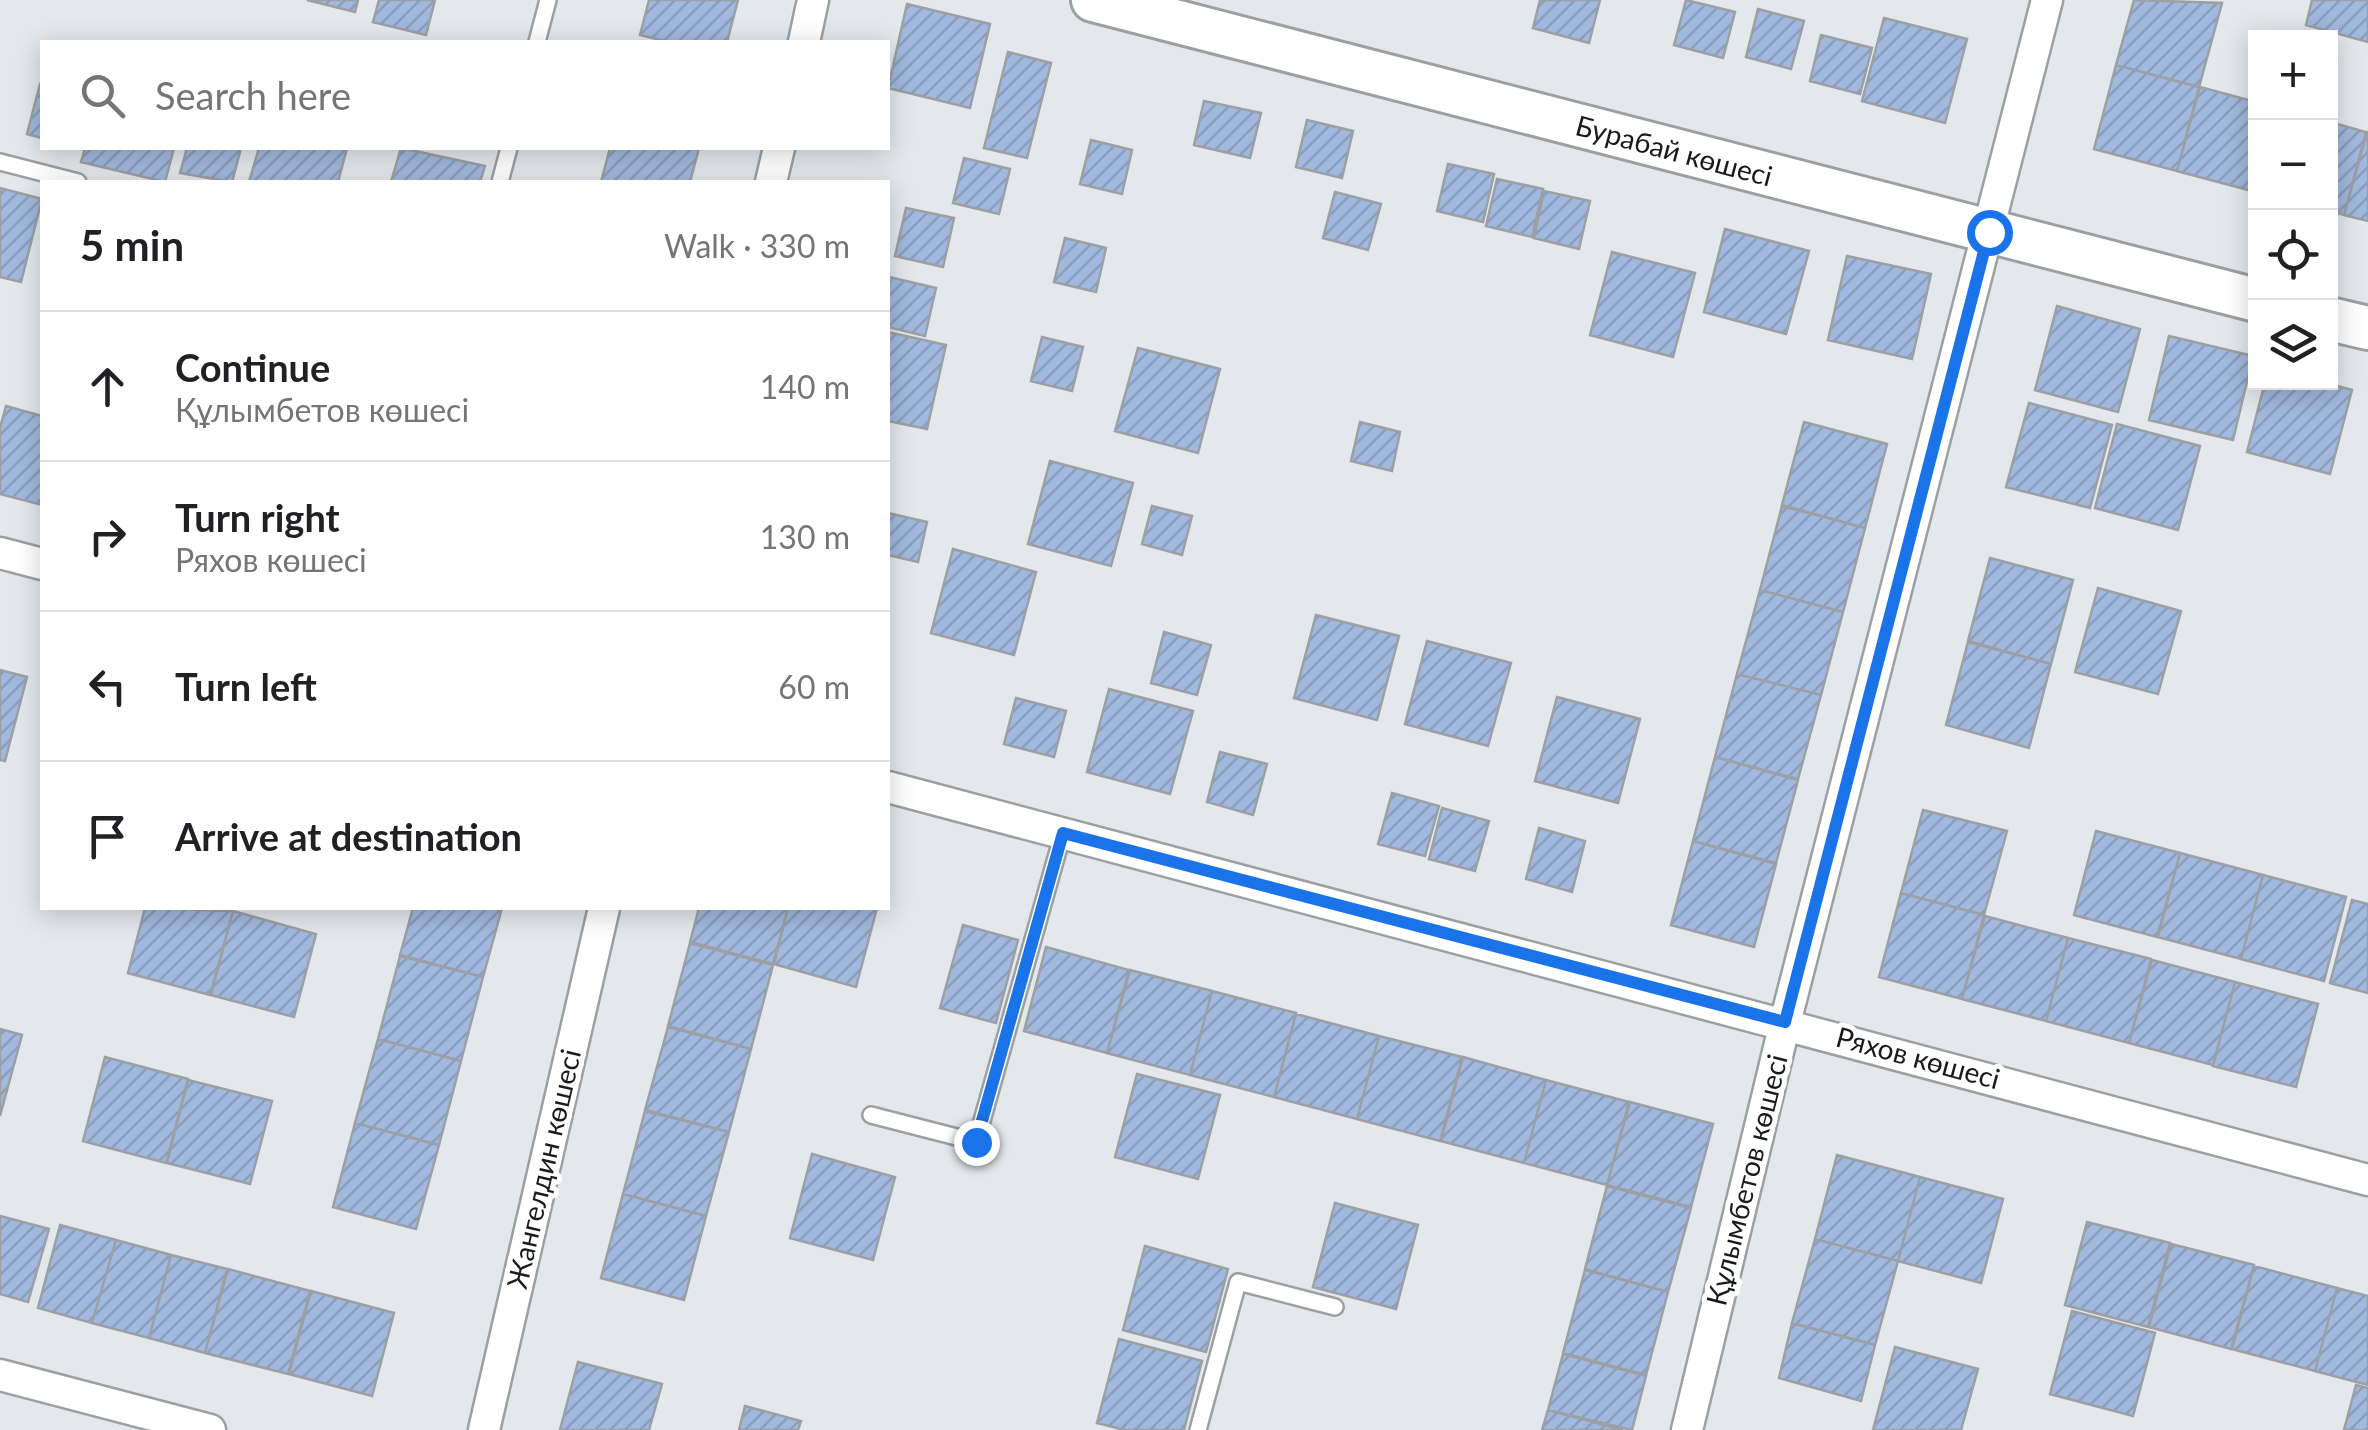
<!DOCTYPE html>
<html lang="en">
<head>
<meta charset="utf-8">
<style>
	:root { --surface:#fff; --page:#f6f6f6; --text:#202124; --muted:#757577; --line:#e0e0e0 }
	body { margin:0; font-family:Lato,sans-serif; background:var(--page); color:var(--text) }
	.controls { position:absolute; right:30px; top:30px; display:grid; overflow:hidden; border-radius:0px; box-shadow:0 5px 25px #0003 }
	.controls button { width:90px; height:90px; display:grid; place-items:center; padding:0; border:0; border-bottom:2px solid var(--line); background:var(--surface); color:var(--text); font:50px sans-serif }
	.stop { position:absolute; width:30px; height:30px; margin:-22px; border:8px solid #1a73e8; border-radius:50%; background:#fff }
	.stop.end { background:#1a73e8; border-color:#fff; box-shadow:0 2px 10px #0008 }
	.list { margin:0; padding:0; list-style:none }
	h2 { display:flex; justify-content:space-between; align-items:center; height:130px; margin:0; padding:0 40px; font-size:42px }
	h2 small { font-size:32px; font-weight:400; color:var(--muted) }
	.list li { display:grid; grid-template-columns:65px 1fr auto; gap:30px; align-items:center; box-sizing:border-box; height:150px; padding:0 40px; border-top:2px solid var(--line) }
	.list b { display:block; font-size:38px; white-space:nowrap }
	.list p { margin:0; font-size:32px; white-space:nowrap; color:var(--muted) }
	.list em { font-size:32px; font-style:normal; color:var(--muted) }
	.icon { flex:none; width:55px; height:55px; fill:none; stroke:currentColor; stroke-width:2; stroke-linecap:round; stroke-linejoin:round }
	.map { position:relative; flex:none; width:2368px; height:1430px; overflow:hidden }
	.search { position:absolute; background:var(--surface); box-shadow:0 5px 25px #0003; left:40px; top:40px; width:850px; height:110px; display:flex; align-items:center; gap:25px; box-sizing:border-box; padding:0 35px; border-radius:0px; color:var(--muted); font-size:38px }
	.panel { position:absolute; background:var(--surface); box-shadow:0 5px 25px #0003; left:40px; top:180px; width:850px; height:730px; border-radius:0px }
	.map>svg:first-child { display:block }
	.building { fill:url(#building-hatch); stroke:#9c9fa3; stroke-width:2.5 }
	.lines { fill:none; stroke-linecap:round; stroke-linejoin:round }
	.lane-casing { stroke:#9ba0a3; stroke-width:20 }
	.street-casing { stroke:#9ba0a3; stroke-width:35 }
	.secondary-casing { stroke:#9ba0a3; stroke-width:48 }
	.lane { stroke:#fff; stroke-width:15 }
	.street { stroke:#fff; stroke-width:30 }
	.secondary { stroke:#fff; stroke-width:42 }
	.route { stroke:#1a73e8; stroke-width:12 }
	.labels { text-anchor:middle; stroke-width:10; stroke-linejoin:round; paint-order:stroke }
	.street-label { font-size:28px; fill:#181a1b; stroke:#fff }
</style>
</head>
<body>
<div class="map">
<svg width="2368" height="1430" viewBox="0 0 2368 1430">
	<defs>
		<pattern id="building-hatch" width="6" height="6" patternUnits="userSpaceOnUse" patternTransform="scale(2.5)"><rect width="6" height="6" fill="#a1b9de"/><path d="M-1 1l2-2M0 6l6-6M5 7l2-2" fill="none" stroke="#8a9ebe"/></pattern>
	</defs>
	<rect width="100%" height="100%" fill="#e3e8ec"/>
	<path class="building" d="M307,0H358L355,12Z
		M379,0H435L426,35L373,22Z
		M649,0H738L727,42H669L640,35Z
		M1540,0H1600L1589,43L1533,28Z
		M1686,0L1735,12L1723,58L1674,45Z
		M2134,0L2222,3L2199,87L2116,65Z
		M2312,0H2368V42L2306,25Z
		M907,4L990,24L970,108L888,88Z
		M1758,9L1804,21L1791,69L1746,57Z
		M1884,18L1967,39L1945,123L1862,101Z
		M1821,35L1872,48L1860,94L1810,81Z
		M1008,52L1051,63L1027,158L984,148Z
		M2116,65L2199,87L2177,171L2094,149Z
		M40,84L42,85V138L27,134Z
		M2200,87L2256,102V192L2177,171Z
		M1204,101L1261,113L1250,158L1194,145Z
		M1307,120L1353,131L1342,178L1296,167Z
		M2330,122L2366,132L2344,215L2330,211Z
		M2367,132H2368V221L2344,215Z
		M1091,140L1132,150L1122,194L1080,184Z
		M85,148H174L165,182L81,162Z
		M187,148H241L232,182L180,173Z
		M259,148H347L338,182H249Z
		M401,148L485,166L480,182H391Z
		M610,148H699L690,182H601Z
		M964,158L1010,169L999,214L953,203Z
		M1448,164L1494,174L1483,222L1437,211Z
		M1497,179L1543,189L1532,237L1486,226Z
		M0,188L42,199L21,282L0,277Z
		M1544,191L1590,201L1579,249L1534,238Z
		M1335,192L1381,204L1368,250L1323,238Z
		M906,208L954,218L943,267L895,256Z
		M1725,229L1809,251L1786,334L1704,312Z
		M1065,238L1106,248L1096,292L1054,282Z
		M1612,252L1695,273L1673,357L1590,335Z
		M1847,256L1931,274L1912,359L1828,340Z
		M889,277L936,288L925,336L888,327Z
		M2057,306L2140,329L2118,412L2035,390Z
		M888,332L946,345L927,429L888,421Z
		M2169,336L2253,356L2233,440L2149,420Z
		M1042,337L1083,347L1072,391L1031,381Z
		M1138,348L1220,369L1198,453L1115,431Z
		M2265,382H2323L2352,390L2330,474L2247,452Z
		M2029,403L2112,425L2090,508L2006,487Z
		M6,406L42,416V505L0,494V428Z
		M1360,422L1400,432L1392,471L1351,461Z
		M1804,422L1887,444L1865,528L1782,505Z
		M2117,424L2200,446L2178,530L2095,508Z
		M1050,461L1133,483L1111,566L1028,544Z
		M1152,506L1192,516L1182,555L1142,544Z
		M1782,506L1865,528L1843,612L1760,590Z
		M888,513L927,522L918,562L888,555Z
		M953,549L1036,572L1014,655L931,633Z
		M1990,558L2073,580L2051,664L1968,641Z
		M2098,588L2181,611L2158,694L2075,672Z
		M1760,590L1843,612L1821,695L1737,674Z
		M1316,615L1399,636L1377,720L1294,698Z
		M1164,632L1211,645L1197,695L1151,683Z
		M1427,641L1511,663L1488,746L1405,724Z
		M1968,642L2051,664L2029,748L1946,725Z
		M0,670L27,677L5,761L0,760Z
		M1737,674L1821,695L1798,779L1715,757Z
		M1109,689L1193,711L1170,794L1087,772Z
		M1557,697L1640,719L1618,803L1535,781Z
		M1016,698L1066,711L1054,757L1004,744Z
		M1220,752L1267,764L1253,815L1207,802Z
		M1715,757L1798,780L1776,863L1693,841Z
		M1392,793L1439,806L1425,856L1378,844Z
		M1442,808L1489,821L1475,871L1429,859Z
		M1923,810L2007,831L1984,915L1901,893Z
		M1539,828L1585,841L1572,892L1526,879Z
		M2096,831L2180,853L2157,937L2074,915Z
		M1693,841L1776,864L1754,947L1671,925Z
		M2180,853L2263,875L2241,959L2158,937Z
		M2263,875L2346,897L2324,981L2241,959Z
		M1901,893L1984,915L1962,999L1879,977Z
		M2352,900L2368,904V993L2330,983Z
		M145,908L233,911L210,995L128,973Z
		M413,908H502L483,977L400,955Z
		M699,908H788L773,964L690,942Z
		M788,908H877L856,987L774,964Z
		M233,911L316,934L294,1017L211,995Z
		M1985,916L2068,938L2046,1021L1962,999Z
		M963,925L1018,940L996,1023L940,1008Z
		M2068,938L2151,959L2129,1043L2046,1021Z
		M690,943L773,965L751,1049L668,1026Z
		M1046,947L1129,970L1107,1053L1024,1031Z
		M400,956L483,977L461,1061L378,1039Z
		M2152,960L2235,982L2213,1065L2129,1043Z
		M1130,970L1212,991L1190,1075L1107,1053Z
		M2235,982L2318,1004L2296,1087L2213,1066Z
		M1212,991L1296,1013L1274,1097L1190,1075Z
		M1296,1014L1379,1036L1357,1119L1274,1097Z
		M668,1027L751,1049L729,1132L645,1110Z
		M0,1029L22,1035L0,1116Z
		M1379,1036L1462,1057L1440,1141L1357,1119Z
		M378,1039L461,1061L439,1145L355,1123Z
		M105,1057L188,1079L166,1163L83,1141Z
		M1463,1057L1546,1080L1524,1163L1441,1141Z
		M1137,1074L1220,1095L1198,1179L1115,1157Z
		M188,1080L272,1101L250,1184L167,1163Z
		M1546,1080L1629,1102L1607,1185L1524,1163Z
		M1630,1102L1713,1124L1691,1207L1607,1185Z
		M645,1111L729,1132L706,1216L623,1194Z
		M355,1123L439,1145L416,1229L333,1207Z
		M812,1154L895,1177L873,1260L790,1238Z
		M1837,1155L1920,1177L1898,1261L1815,1239Z
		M1920,1177L2003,1199L1981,1283L1898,1261Z
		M1607,1186L1691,1208L1668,1292L1585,1269Z
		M623,1194L706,1216L684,1300L601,1278Z
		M1335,1203L1418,1225L1396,1309L1313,1287Z
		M0,1216L49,1229L28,1302L0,1294Z
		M2087,1222L2170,1243L2148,1327L2065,1305Z
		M60,1225L116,1240L92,1323L38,1308Z
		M1815,1239L1898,1261L1875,1345L1792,1323Z
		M116,1240L171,1255L149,1338L92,1323Z
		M2171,1244L2254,1265L2231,1349L2149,1327Z
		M1145,1246L1228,1269L1206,1352L1123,1330Z
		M171,1255L227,1269L205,1353L149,1338Z
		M2254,1266L2337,1288L2315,1371L2232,1349Z
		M228,1269L310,1291L288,1374L205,1353Z
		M1585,1270L1668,1292L1646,1375L1563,1353Z
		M2337,1288L2368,1296V1385L2315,1371Z
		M311,1291L394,1313L372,1396L289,1374Z
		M2072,1311L2155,1333L2133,1416L2050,1394Z
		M1792,1323L1875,1345L1861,1401L1779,1378Z
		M1119,1339L1202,1361L1184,1430H1125L1097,1423Z
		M1895,1347L1978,1369L1961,1430H1873Z
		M1563,1354L1646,1376L1632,1430L1548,1410Z
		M578,1362L662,1384L649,1430H560Z
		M2356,1385L2368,1388V1430H2344Z
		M745,1406L801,1421L798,1430H739Z
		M1548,1410L1623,1430H1542Z"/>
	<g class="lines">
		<g class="lane-casing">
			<path id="lane" d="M537,42L548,0
				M0,162L78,182
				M500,182L509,148
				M871,1115L976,1142L1063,833
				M1198,1430L1238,1282L1335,1307"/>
		</g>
		<g class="street-casing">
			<path id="street" d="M804,42L813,0
				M771,182L779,148
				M0,553L42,564
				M888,787L2368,1180
				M0,1375L210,1430
				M484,1430L604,908
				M1687,1430L1785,1023L2047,0"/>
		</g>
		<g class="secondary-casing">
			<path id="secondary" d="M1093,0L2256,300
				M2330,319L2368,328"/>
		</g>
		<use href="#lane" class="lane"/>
		<use href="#street" class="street"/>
		<use href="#secondary" class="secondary"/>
	</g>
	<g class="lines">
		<path class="route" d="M976,1142L1063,833L1785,1022L1989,232"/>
	</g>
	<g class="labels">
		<g class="street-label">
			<text transform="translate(1674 151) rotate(15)" y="10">Бурабай көшесі</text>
			<text transform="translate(1918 1058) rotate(15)" y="10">Ряхов көшесі</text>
			<text transform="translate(544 1169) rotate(-77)" y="10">Жангелдин көшесі</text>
			<text transform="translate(1747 1180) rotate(-76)" y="10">Құлымбетов көшесі</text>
		</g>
	</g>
</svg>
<div class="controls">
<button>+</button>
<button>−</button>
<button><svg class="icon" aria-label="locate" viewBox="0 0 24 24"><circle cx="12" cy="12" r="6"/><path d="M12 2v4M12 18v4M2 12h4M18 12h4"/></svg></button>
<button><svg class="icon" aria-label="layers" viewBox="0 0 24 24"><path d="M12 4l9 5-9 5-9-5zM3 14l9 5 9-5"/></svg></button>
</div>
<div class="stop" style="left:1989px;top:232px"></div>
<div class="stop end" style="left:976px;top:1142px"></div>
<div class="search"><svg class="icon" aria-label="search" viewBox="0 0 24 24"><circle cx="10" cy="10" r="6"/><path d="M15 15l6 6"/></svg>Search here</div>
<section class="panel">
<h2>5 min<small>Walk · 330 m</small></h2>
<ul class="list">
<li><svg class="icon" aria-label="ahead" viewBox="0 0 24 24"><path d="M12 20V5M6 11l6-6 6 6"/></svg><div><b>Continue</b><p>Құлымбетов көшесі</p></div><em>140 m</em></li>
<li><svg class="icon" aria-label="right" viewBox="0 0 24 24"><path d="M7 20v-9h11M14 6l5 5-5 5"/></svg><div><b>Turn right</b><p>Ряхов көшесі</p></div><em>130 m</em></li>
<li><svg class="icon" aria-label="left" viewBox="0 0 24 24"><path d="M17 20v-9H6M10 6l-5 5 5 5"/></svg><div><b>Turn left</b></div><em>60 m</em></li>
<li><svg class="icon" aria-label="arrive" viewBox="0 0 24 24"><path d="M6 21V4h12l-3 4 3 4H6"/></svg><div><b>Arrive at destination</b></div></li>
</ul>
</section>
</div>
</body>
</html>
